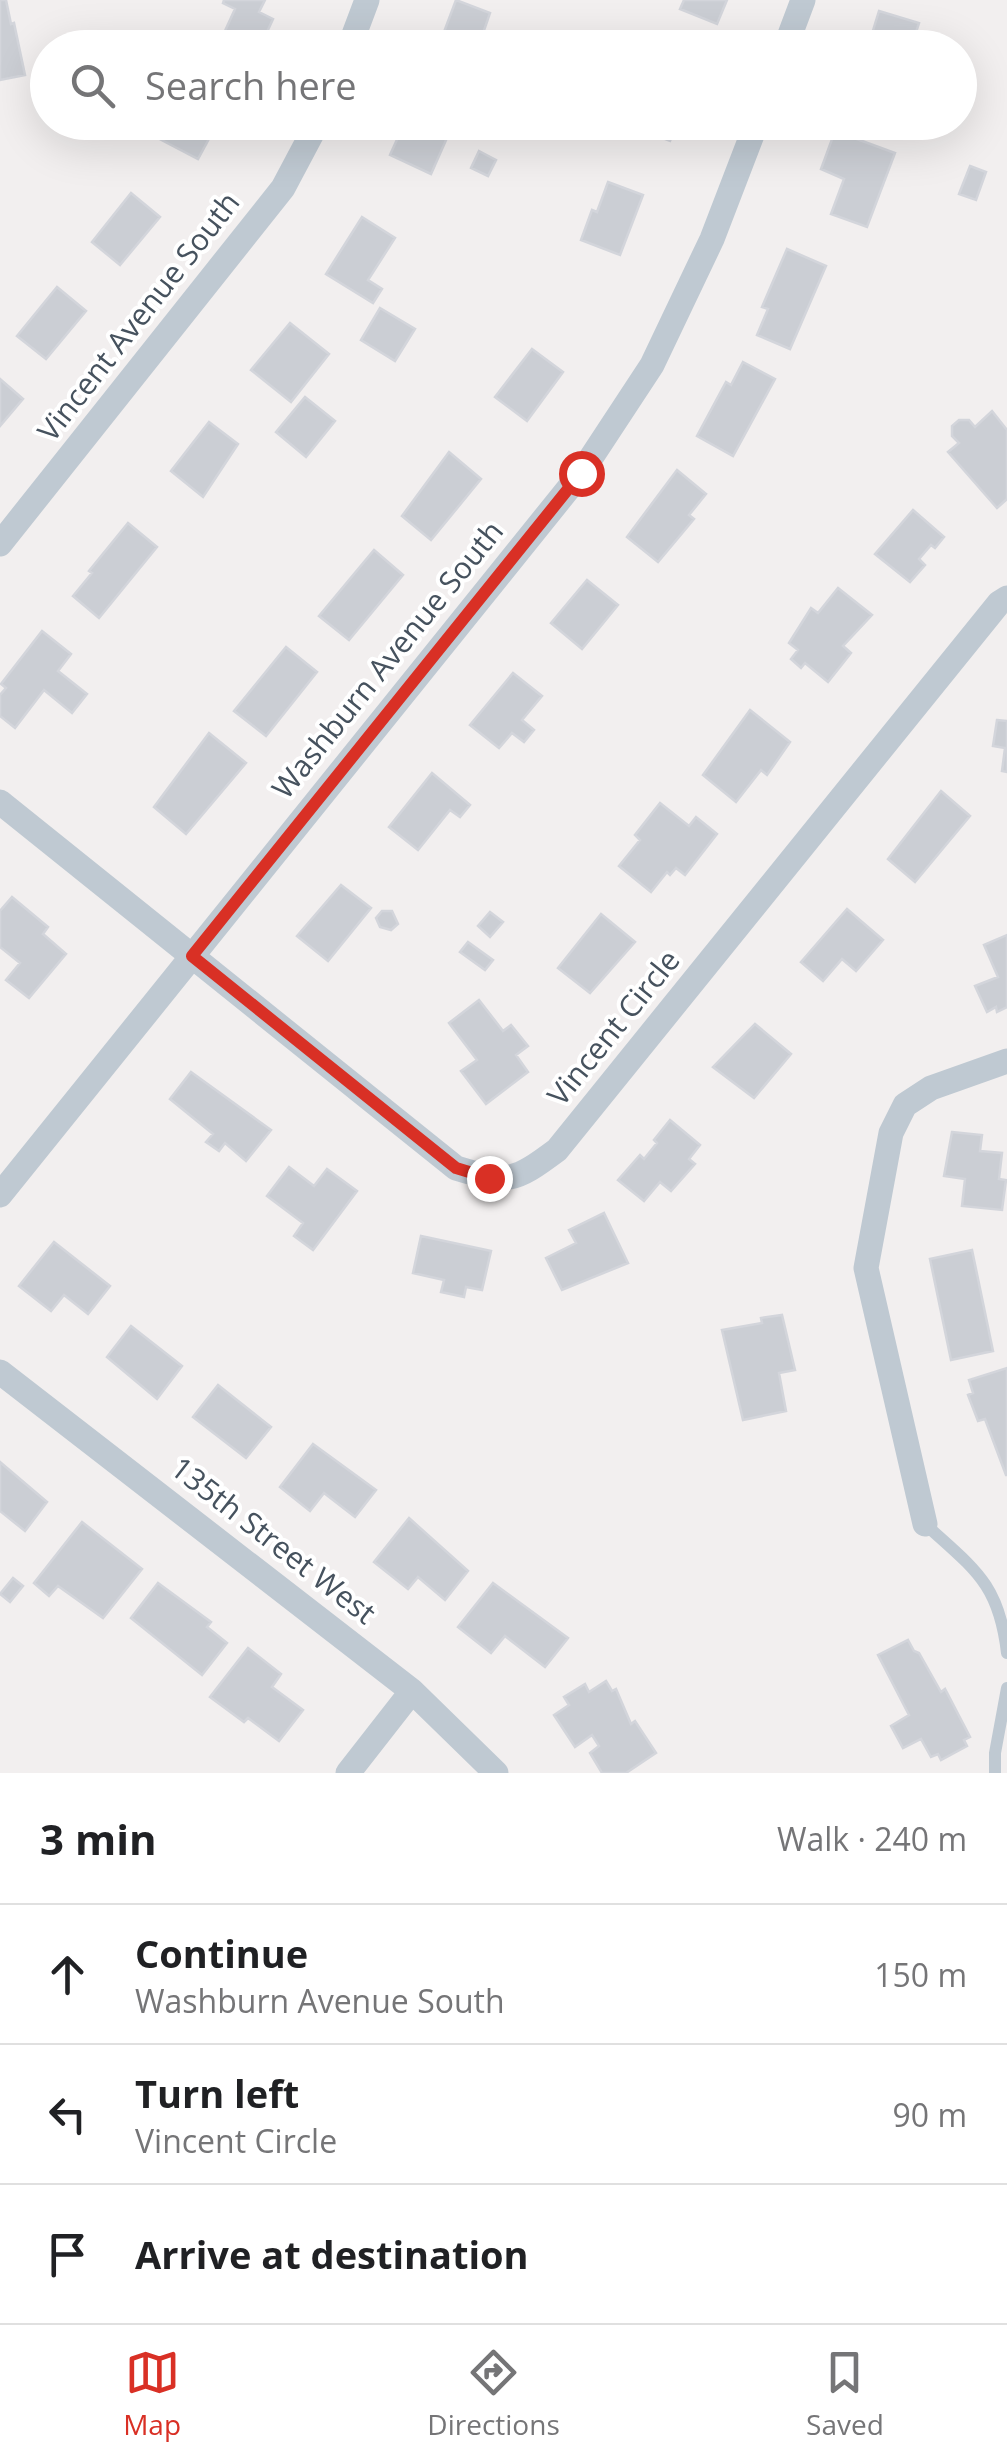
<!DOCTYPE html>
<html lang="en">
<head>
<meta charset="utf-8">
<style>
	:root { --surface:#fff; --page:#f2f2f2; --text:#202124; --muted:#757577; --line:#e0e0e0; --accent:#d93025 }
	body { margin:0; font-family:"Open Sans",sans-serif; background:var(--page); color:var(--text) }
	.stop { position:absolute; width:30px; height:30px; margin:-22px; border:8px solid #d93025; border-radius:50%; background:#fff }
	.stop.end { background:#d93025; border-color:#fff; box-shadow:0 2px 10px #0008 }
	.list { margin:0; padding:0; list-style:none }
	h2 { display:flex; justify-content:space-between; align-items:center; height:130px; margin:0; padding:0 40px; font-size:42px }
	h2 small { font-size:32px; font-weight:400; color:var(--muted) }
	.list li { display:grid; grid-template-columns:65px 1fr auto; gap:30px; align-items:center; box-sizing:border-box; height:140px; padding:0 40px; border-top:2px solid var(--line) }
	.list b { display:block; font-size:38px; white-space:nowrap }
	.list p { margin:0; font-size:32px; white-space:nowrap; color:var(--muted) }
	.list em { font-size:32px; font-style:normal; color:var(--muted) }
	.icon { flex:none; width:55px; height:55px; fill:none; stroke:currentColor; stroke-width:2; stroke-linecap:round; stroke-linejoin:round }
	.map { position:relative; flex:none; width:1007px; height:1773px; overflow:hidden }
	.search { position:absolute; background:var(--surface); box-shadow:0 10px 40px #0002; left:30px; right:30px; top:30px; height:110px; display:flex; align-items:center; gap:25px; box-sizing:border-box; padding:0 35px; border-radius:55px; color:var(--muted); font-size:38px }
	.sheet { height:550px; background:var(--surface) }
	nav { display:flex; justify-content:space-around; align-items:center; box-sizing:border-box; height:140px; border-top:2px solid var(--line); background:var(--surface); font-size:28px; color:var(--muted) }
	nav a { display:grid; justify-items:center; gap:5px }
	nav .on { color:var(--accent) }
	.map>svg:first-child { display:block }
	.building { fill:#cbced4; stroke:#d3d5db; stroke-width:2.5 }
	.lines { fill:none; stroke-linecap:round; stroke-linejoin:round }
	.lane { stroke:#bfc9d2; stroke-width:12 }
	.street { stroke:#bfc9d2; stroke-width:25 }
	.route { stroke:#d93025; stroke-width:12 }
	.labels { text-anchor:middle; stroke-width:8; stroke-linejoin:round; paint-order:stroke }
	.street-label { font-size:30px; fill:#46525e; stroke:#fff }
</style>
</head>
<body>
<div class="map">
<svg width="1007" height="1773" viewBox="0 0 1007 1773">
	<rect width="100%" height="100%" fill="#f2efef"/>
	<path class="building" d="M0,0H6L11,24L14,23L25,75L0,80Z
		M224,0H265L259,12L273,19L260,47L225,31L235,9L223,3Z
		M456,0L490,13L478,48H438Z
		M684,0H727L717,24L680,9Z
		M879,11L919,23L911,48H861L864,35L871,37Z
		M159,122H200L197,127L211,135L198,159L152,135Z
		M405,122H454L431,174L390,155Z
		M639,122H678L670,141L637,128Z
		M835,131L895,153L867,227L831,214L844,179L821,169Z
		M479,151L496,160L488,176L471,168Z
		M970,166L986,172L976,200L959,194Z
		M608,182L643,195L620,255L581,240L592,210L597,212Z
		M131,193L160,217L120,265L92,242Z
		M362,217L395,238L368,280L382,289L373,303L326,274Z
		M787,249L826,266L790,349L757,335L768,309L762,307Z
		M57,287L86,311L46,359L17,336Z
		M380,308L415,329L395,361L361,340Z
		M290,323L329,354L291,402L251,370Z
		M532,349L563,372L527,421L495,397Z
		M743,362L775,379L733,456L697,436L726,382L731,385Z
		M0,379L23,399L0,426Z
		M305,397L335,421L306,457L276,432Z
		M992,411L1007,430V499L997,508L948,452L959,443L952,436V426L959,420H969L975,427Z
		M209,422L238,444L203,497L171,471Z
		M449,452L481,479L431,540L402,516Z
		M677,470L706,494L689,515L694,519L658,562L627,537Z
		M913,510L944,537L935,548L931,545L919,559L925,565L910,582L875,554Z
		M128,523L157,547L99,618L73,596L92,573L89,571Z
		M374,550L403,575L349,640L319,616Z
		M587,580L618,605L582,649L551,623Z
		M838,588L872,615L843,646L851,653L828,682L805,663L801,668L791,659L798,650L789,643L811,608L818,613Z
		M42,631L71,654L58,671L87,694L72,713L44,690L15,728L0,716V695L6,688L1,684Z
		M286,647L317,672L266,736L234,711Z
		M513,673L542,696L522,720L534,730L524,742L512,733L499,748L470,725Z
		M750,710L790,742L767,775L761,770L736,802L703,775Z
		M997,720L1007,721V772L1002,771L1005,748L993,746Z
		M209,733L246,763L186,834L154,807Z
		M432,773L470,805L460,817L450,810L418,850L389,827Z
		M941,791L970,816L915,882L888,859Z
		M660,803L689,826L696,817L717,834L685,875L676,868L670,875L667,872L651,892L619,866L640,840L635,835Z
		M341,885L371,908L328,961L297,936Z
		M12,897L48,927L43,934L66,954L29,998L6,980L20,963L0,947V911Z
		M847,909L883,940L856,971L842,959L823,981L801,962Z
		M382,911H392L398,924L391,930L380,927L376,918Z
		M490,912L503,922L490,937L478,926Z
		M601,914L635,942L590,993L558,968Z
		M1007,935V1007L997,1012L996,1007L987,1012L975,986L998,977L984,945Z
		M468,942L493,960L485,970L460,952Z
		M479,1000L503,1031L511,1025L528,1046L516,1055L528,1072L486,1104L461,1071L477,1060L449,1023Z
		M755,1024L791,1054L754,1098L713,1067Z
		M191,1072L271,1130L246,1161L225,1143L219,1151L206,1142L213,1134L170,1099Z
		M670,1120L700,1145L689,1159L695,1164L671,1191L660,1182L644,1201L618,1180L640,1155L644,1159L657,1143L654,1140Z
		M952,1132L982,1135L980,1151L1002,1153L999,1179L1006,1180L1002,1210L962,1206L965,1179L944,1176Z
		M289,1167L314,1186L327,1169L357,1191L313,1250L294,1236L303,1223L267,1196Z
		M604,1213L628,1263L562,1290L546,1258L576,1243L569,1230Z
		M421,1236L491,1251L482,1290L466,1287L464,1297L441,1292L444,1280L413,1273Z
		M54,1242L110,1286L88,1314L64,1295L51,1311L19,1286Z
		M972,1250L993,1351L951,1360L930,1259Z
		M782,1315L795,1370L779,1373L786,1411L743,1420L722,1330L762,1323L761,1318Z
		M131,1326L182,1366L157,1399L107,1357Z
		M1007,1368V1475H1006L985,1419L978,1421L968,1395L973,1393L969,1380Z
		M218,1385L271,1427L246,1458L193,1417Z
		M313,1444L376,1490L355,1517L324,1493L310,1511L280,1487Z
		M0,1462L47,1502L25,1531L0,1511Z
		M409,1518L468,1571L445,1600L418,1577L408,1589L374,1562Z
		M82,1522L142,1569L103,1618L58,1586L49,1596L34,1583Z
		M13,1578L23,1586L10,1602L0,1594Z
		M158,1583L211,1622L207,1627L227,1643L202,1675L131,1618Z
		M493,1583L568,1638L545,1667L505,1636L491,1653L458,1627Z
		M908,1640L914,1651L919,1653L941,1692L945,1689L970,1737L964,1740L967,1746L941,1760L938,1754L931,1757L921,1739L903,1748L891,1726L909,1715L878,1655Z
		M248,1648L281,1674L272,1687L303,1710L279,1741L248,1718L244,1722L210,1697Z
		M606,1681L612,1691L616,1689L631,1724L635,1721L656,1753L626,1773H602L590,1753L599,1746L592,1735L575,1747L554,1715L569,1705L564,1697L585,1684L589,1692Z"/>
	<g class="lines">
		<path class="lane" d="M925,1524C974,1569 999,1583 1007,1653
			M995,1773V1753L1007,1688"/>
		<path class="street" d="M349,48L367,0
			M785,48L803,0
			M0,544L283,188L318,122
			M0,802L456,1168C508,1184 514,1182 557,1150L999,603L1007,598
			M0,1195L581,473L652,365L712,239L757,122
			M0,1372L412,1691L496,1773
			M925,1524L866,1268L891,1133L905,1105L931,1088L1007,1061
			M348,1773L412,1691"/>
	</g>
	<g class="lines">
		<path class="route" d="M489,1178L456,1168L192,956L581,473"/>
	</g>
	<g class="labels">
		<g class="street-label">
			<text transform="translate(139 317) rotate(-52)" y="10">Vincent Avenue South</text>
			<text transform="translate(388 660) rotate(-51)" y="10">Washburn Avenue South</text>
			<text transform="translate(614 1028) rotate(-51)" y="10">Vincent Circle</text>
			<text transform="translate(273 1541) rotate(38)" y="10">135th Street West</text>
		</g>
	</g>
</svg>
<div class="stop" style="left:581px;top:473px"></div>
<div class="stop end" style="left:489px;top:1178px"></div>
<div class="search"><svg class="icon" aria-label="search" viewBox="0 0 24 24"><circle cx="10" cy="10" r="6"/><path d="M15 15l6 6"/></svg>Search here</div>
</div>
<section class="sheet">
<h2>3 min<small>Walk · 240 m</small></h2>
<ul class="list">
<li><svg class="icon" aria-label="ahead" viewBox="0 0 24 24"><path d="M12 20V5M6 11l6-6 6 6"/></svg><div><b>Continue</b><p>Washburn Avenue South</p></div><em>150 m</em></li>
<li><svg class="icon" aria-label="left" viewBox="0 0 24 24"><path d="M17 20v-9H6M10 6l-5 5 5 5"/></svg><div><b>Turn left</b><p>Vincent Circle</p></div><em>90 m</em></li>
<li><svg class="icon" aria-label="arrive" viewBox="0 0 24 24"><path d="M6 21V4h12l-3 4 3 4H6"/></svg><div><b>Arrive at destination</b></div></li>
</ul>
</section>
<nav>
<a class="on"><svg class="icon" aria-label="map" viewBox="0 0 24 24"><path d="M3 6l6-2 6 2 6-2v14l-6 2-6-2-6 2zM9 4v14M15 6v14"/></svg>Map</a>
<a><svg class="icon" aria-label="directions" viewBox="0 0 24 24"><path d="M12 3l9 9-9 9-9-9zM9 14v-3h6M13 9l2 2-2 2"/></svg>Directions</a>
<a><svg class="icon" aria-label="saved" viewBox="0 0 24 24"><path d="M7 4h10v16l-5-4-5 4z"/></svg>Saved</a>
</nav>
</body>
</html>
